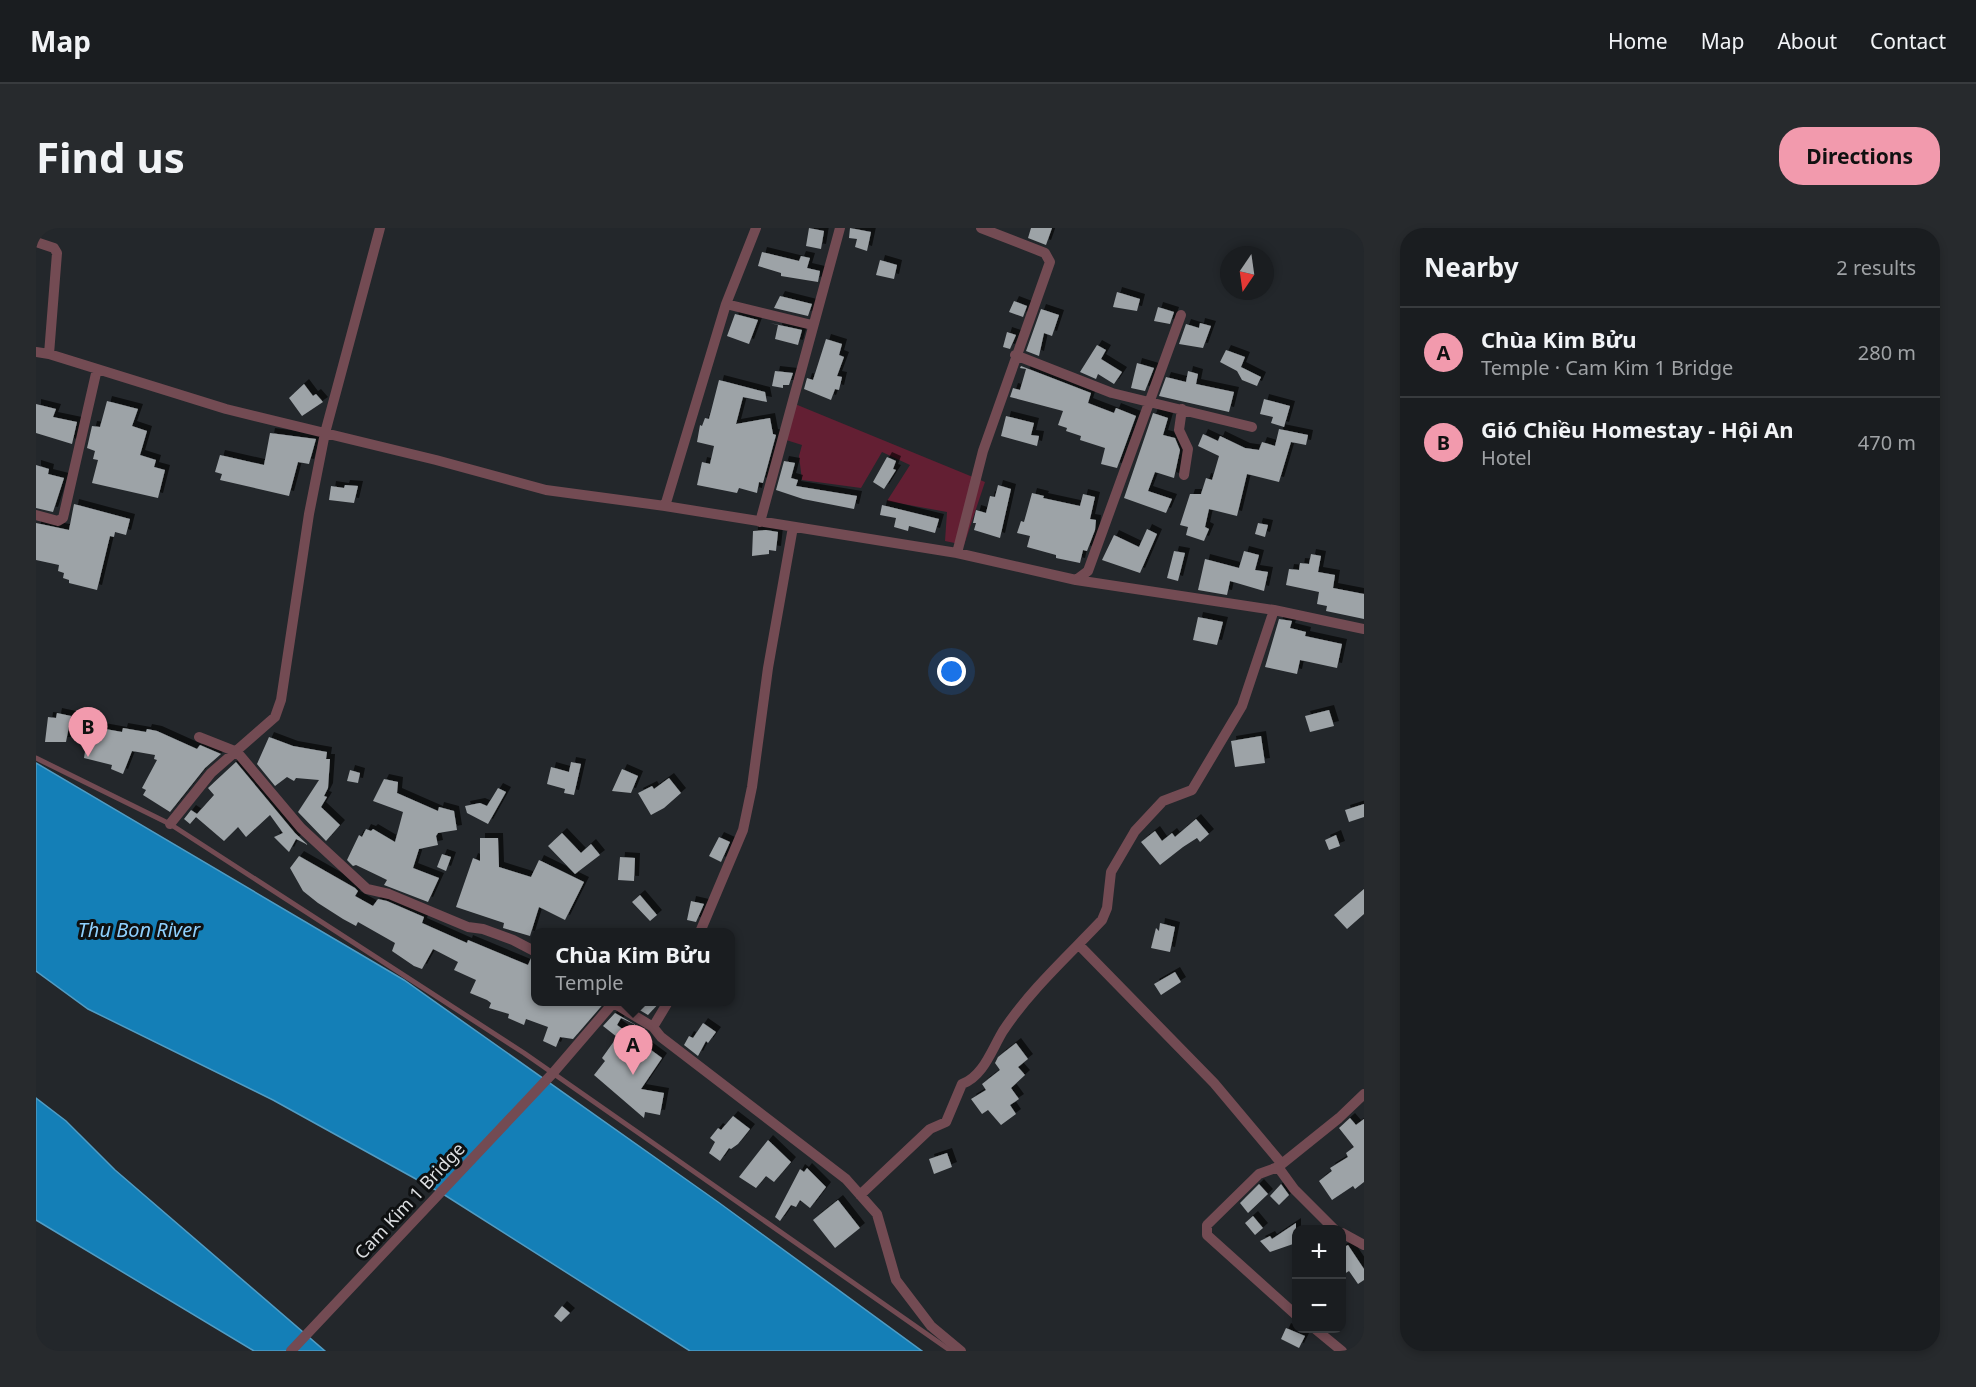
<!DOCTYPE html>
<html lang="en">
<head>
<meta charset="utf-8">
<style>
	:root { --surface:#1a1d20; --page:#272a2d; --text:#f1f3f6; --muted:#9fa2a5; --line:#383b3e; --accent:#f29aad }
	body { margin:0; font-family:"Noto Sans",sans-serif; background:var(--page); color:var(--text) }
	.controls { position:absolute; right:18px; bottom:18px; display:grid; overflow:hidden; border-radius:12px; box-shadow:0 3px 9px #0003 }
	.controls button { width:54px; height:54px; display:grid; place-items:center; padding:0; border:0; border-bottom:2px solid var(--line); background:var(--surface); color:var(--text); font:30px sans-serif }
	.compass { position:absolute; left:1184px; top:18px; width:54px; height:54px; border-radius:50%; background:var(--surface); box-shadow:0 3px 9px #0003; rotate:193deg }
	.you { position:absolute; left:916px; top:444px; width:21px; height:21px; margin:-15px; border:4px solid #fff; border-radius:50%; background:#1a73e8; box-shadow:0 0 0 9px #1a73e833 }
	.badge { display:grid; place-items:center; width:39px; height:39px; border-radius:50%; background:var(--accent); color:#111; font-size:20px; font-weight:700 }
	.pin { position:absolute; translate:-50% -50px; filter:drop-shadow(0 2px 3px #0008) }
	.pin::after { content:''; position:absolute; top:32px; width:21px; height:18px; background:inherit; clip-path:polygon(0 0,100% 0,50% 100%) }
	.popup { position:absolute; left:495px; top:700px; width:204px; height:78px; box-sizing:border-box; display:grid; place-content:center; border-radius:12px; background:var(--surface); filter:drop-shadow(0 2px 4px #0005); font-size:20px; white-space:nowrap; color:var(--muted) }
	.popup b { font-size:22px; color:var(--text) }
	.popup::after { content:''; position:absolute; left:50%; top:100%; margin-left:-12px; border:12px solid transparent; border-top-color:var(--surface) }
	.list { margin:0; padding:0; list-style:none }
	h2 { display:flex; justify-content:space-between; align-items:center; height:78px; margin:0; padding:0 24px; font-size:26px }
	h2 small { font-size:20px; font-weight:400; color:var(--muted) }
	.list li { display:grid; grid-template-columns:39px 1fr auto; gap:18px; align-items:center; box-sizing:border-box; height:90px; padding:0 24px; border-top:2px solid var(--line) }
	.list b { display:block; font-size:22px; white-space:nowrap }
	.list p { margin:0; font-size:20px; white-space:nowrap; color:var(--muted) }
	.list em { font-size:20px; font-style:normal; color:var(--muted) }
	.map { position:relative; flex:none; width:1328px; height:1123px; overflow:hidden; border-radius:24px }
	header { display:flex; align-items:center; gap:36px; box-sizing:border-box; height:84px; padding:0 30px; background:var(--surface); border-bottom:2px solid var(--line) }
	header strong { font-size:28px }
	nav { display:flex; gap:33px; margin-inline-start:auto; font-size:21px }
	.intro { display:flex; align-items:center; justify-content:space-between; box-sizing:border-box; height:144px; padding:0 36px }
	h1 { margin:0; font-size:42px }
	.button { padding:15px 27px; border-radius:24px; background:var(--accent); color:#111; font-size:21px; font-weight:700 }
	main { display:flex; gap:36px; padding:0 36px }
	aside { flex:1; background:var(--surface); border-radius:24px; box-shadow:0 3px 9px #0003 }
	.map>svg:first-child { display:block }
	.green { fill:#631f33 }
	.water { fill:#147fb7; stroke:#509cc4; stroke-width:1.5 }
	.building { fill:#9da3a7; filter:url(#shadow) }
	.lines { fill:none; stroke-linecap:round; stroke-linejoin:round }
	.lane { stroke:#734b53; stroke-width:5 }
	.street { stroke:#734b53; stroke-width:10 }
	.labels { text-anchor:middle; stroke-width:6; stroke-linejoin:round; paint-order:stroke }
	.street-label { font-size:18px; fill:#dcdee1; stroke:#0e1011 }
	.water-label { font-size:20px; font-style:italic; fill:#8ecffc; stroke:#0e1011 }
</style>
</head>
<body>
<header>
<strong>Map</strong>
<nav><a>Home</a><a>Map</a><a>About</a><a>Contact</a></nav>
</header>
<div class="intro"><h1>Find us</h1><a class="button">Directions</a></div>
<main>
<div class="map">
<svg width="1328" height="1123" viewBox="0 0 1328 1123">
	<defs>
		<filter id="shadow"><feDropShadow dx="5" dy="-5" stdDeviation="0" flood-color="#0009"/></filter>
	</defs>
	<rect width="100%" height="100%" fill="#23272b"/>
	<path class="green" d="M759,176L949,254L928,317L909,313L911,284L851,273L874,237L846,224L825,260L766,252L763,228L766,217L747,211Z"/>
	<path class="water" d="M0,535L368,752L682,974L886,1123H654L407,966L237,872L52,781L0,743Z
		M0,870L30,893L79,942L289,1123H218L0,992Z"/>
	<path class="building" d="M773,0L788,3L785,21L770,18Z
		M814,0L835,4L831,23L819,19L821,11L813,10Z
		M995,0H1016L1010,17L992,10Z
		M726,24L763,33L765,28L774,30L771,40L784,43L782,54L745,48V45L722,38Z
		M844,32L861,37L858,51L840,47Z
		M1081,64L1104,71L1101,83L1077,79Z
		M744,68L776,76L772,88L738,80Z
		M978,73L991,78L987,89L973,84Z
		M1122,79L1138,84L1134,96L1118,93Z
		M1005,81L1023,87L1016,108L1008,105L1003,128L990,123Z
		M699,86L722,92L713,116L691,108Z
		M734,95L766,102L762,117L739,111L742,97Z
		M1164,95L1175,98L1167,120L1143,116L1150,96L1163,100Z
		M971,104L980,107L974,121L967,119Z
		M790,111L806,116L803,127L808,129L801,148L806,149L803,162L799,161L795,172L768,161L771,150L777,152Z
		M1061,117L1070,122L1065,131L1086,144L1078,156L1062,146L1060,151L1044,144Z
		M1190,122L1209,129L1205,139L1225,149L1221,158L1206,152L1201,143L1184,134Z
		M1101,135L1118,140L1109,163L1095,160Z
		M985,138L1055,165L1052,175L1078,185L1080,180L1100,188L1081,240L1065,236L1069,220L1044,212L1045,208L1030,203L1031,200L1022,197L1027,183L974,169L977,160L984,162L990,141L984,140Z
		M739,143L757,145L753,157H747V160L736,158Z
		M1152,143L1162,146L1160,156L1198,164L1193,184L1123,168L1130,149L1150,154Z
		M683,152L729,164L731,174L707,169L700,196L734,190L737,206L740,207L727,255L723,254L721,265L703,260L701,265L661,257L666,234L674,236L678,218L661,214L664,197L666,198L669,190L673,191Z
		M268,156L277,168L280,166L287,174L266,188L253,170Z
		M1228,171L1254,178L1248,199L1235,195L1237,189L1224,186Z
		M71,173L102,181L96,198L111,203L104,227L120,232L118,239L129,242L122,270L56,255L62,232L57,231L59,223L51,220L56,198L64,199Z
		M0,176L20,181L17,189L41,194L36,216L0,205Z
		M1117,185L1132,190L1127,207L1139,210L1144,222L1138,250L1119,244L1112,263L1136,271L1130,285L1088,270Z
		M970,188L998,195L995,207L1003,208L1001,218L965,208Z
		M1243,201L1272,207L1270,217L1255,214L1243,254L1211,246L1201,288L1173,281L1169,299L1173,301L1168,313L1150,307L1152,299L1144,297L1154,266H1165L1170,250L1176,252L1183,228L1162,218L1167,206L1182,213L1184,208L1209,220L1223,222L1226,214L1239,218Z
		M234,205L280,211L273,236L262,234L253,268L184,252L186,246L179,244L184,227L228,237Z
		M851,229L860,233L857,241L860,242L848,261L837,254Z
		M748,233L759,235L755,250L762,252L760,258L821,268L818,281L767,271L740,262Z
		M0,237L13,241L12,246L28,250L17,284L0,280Z
		M309,257L322,258L318,275L293,272L295,258L308,260Z
		M962,257L975,261L964,310L938,302L940,295H937L940,282L950,285L954,268L959,269Z
		M996,265L1008,268L1007,270L1044,278L1047,266L1059,269L1054,291L1060,292L1059,302L1051,323L1047,322L1044,335L1020,330V327L991,319L994,308L981,305L985,293L988,294Z
		M38,276L94,291L90,307L79,304L78,309L74,308L61,362L33,355V352L27,350L28,345L22,343L23,337L0,332V295L33,302Z
		M846,277L903,291L899,305L873,298L872,303L858,299L860,290L844,287Z
		M1222,295L1232,297L1229,309L1219,306Z
		M1111,301L1121,306L1104,345L1066,332L1078,307L1103,319Z
		M730,302L742,304L740,323L733,322V326L716,328L717,303Z
		M1138,323L1149,325L1142,353L1131,350Z
		M1208,323L1223,327L1219,342L1232,344L1228,363L1194,353L1191,367L1162,362L1169,331L1203,340Z
		M1275,326L1285,328L1282,344L1299,347L1297,360L1328,366V391L1290,383L1291,378L1281,376L1283,364L1250,357L1253,341L1263,342L1264,335L1273,336Z
		M1162,389L1187,394L1181,417L1157,412Z
		M1243,391L1256,393L1254,400L1270,404L1269,408L1306,416L1301,440L1264,432L1261,446L1229,439Z
		M1293,482L1298,498L1274,504L1269,488Z
		M21,485L35,488L30,514H9L12,489L20,490Z
		M53,498L86,504L87,500L110,504L111,501L121,503L161,521L164,517L185,526L169,540L134,584L107,567L110,562L106,560L121,532L118,531L119,527L96,523L87,546L75,541L76,537L48,530Z
		M1225,508L1229,535L1199,539L1195,513Z
		M233,509L257,518L291,524L290,531H294L292,560L288,568L291,569L285,579L304,597L290,613L262,584L283,552L260,550L258,553L251,549L239,558L221,536Z
		M200,534L259,605L272,617L260,611L253,624L238,609L247,605L234,587L210,609L202,599L188,613L160,589L154,596L148,591L155,582L161,586L178,567L172,560Z
		M535,534L545,536L538,567L528,565L529,561L511,556L515,539L533,544Z
		M586,541L602,548L595,565L576,563Z
		M314,542L324,545L322,555L311,553Z
		M633,550L645,565L628,580L615,587L602,565L616,558L618,561Z
		M348,551L362,554L361,565L402,583L403,579L418,583L421,602L402,605L400,608L402,617L383,621L377,640L403,650L392,674L348,657L351,652L345,649L320,637L317,638L311,632L323,607L326,609L330,601L335,603L337,601L359,614L367,584L337,573Z
		M462,560L470,564L452,596L431,585L429,578L444,575L451,578Z
		M1328,576V589L1313,594L1309,582Z
		M1160,591L1173,606L1164,614L1161,610L1147,619L1124,637L1105,614L1119,603L1126,613L1136,605L1139,609Z
		M526,605L545,625L555,616L564,627L539,646L512,618Z
		M1300,607L1304,618L1293,622L1289,612Z
		M683,609L694,614L685,634L673,628Z
		M444,610H462L463,639L495,649L503,632L548,654L529,692L503,679L494,708L467,700L468,695L420,679L437,630L444,633Z
		M406,626L415,629L410,643L401,639Z
		M263,628L319,660L322,663L319,668L337,678L342,671L351,673L388,689L386,695L431,715L432,712L492,737L495,730L500,731V774H569L537,811L524,809L520,819L507,813L512,799L490,791L488,797L472,790L473,786L453,780L455,775L451,772L434,765L440,752L418,742L422,734L397,721L386,741L378,738L356,723L359,715L322,694L320,698L307,691L282,675L267,663L254,640Z
		M584,629L599,630L598,653L582,652Z
		M1328,661V686L1311,701L1298,687Z
		M604,667L621,687L614,693L596,674Z
		M655,673L668,676L660,694L651,692Z
		M1124,695L1139,699L1134,724L1115,720L1120,700L1123,703Z
		M1139,744L1145,754L1125,767L1118,756Z
		M590,774H624L612,787Z
		M579,785L600,797L585,790L581,797L626,830L605,861L628,865L624,887L609,884L608,890L558,847L569,833L566,830L581,809L567,798Z
		M667,795L680,804L672,815L670,813L662,828L648,817L653,808L657,810Z
		M980,815L992,831L982,839L989,847L975,860L983,871L974,877L980,886L965,897L952,882L946,886L935,871L950,862L946,856L964,842L959,835L962,829Z
		M697,888L714,901L702,916L695,921L693,920L684,933L673,925L679,914L674,910L682,900L685,902Z
		M1314,890L1320,897L1328,891V954L1319,961L1317,958L1296,972L1283,953L1296,943L1294,940L1312,929L1310,925L1318,919L1303,900Z
		M732,912L755,934L738,954L730,948L720,960L703,949Z
		M911,925L916,939L898,946L893,931Z
		M771,940L790,959L774,980L764,972L760,979L755,977L744,993L739,989L764,941L768,944Z
		M1223,956L1232,966L1212,985L1204,975Z
		M1245,956L1253,967L1243,977L1234,968Z
		M802,972L824,1000L799,1020L777,992Z
		M1217,988L1227,1000L1219,1007L1209,995Z
		M1260,995V1015L1234,1024L1224,1013L1234,1008L1236,1011Z
		M1312,1017L1328,1041V1052L1322,1056L1313,1043L1305,1048V1021Z
		M526,1078L534,1085L525,1094L518,1088Z
		M1250,1100L1269,1108L1263,1120L1245,1111Z"/>
	<g class="lines">
		<path class="lane" d="M0,530L134,596L488,825L915,1123"/>
		<path class="street" d="M0,14L18,20L21,25L13,126
			M690,76L776,97
			M0,124L13,126L190,181L400,232L510,262L629,278L921,325L1040,352L1238,382L1328,401
			M979,127L1076,165L1216,199
			M1146,181L1143,202L1152,221L1148,247
			M629,278L690,76L720,0
			M0,287L22,293L27,290L61,141
			M724,294L804,0
			M921,325L947,223L1014,34L1009,25L945,0
			M1040,352L1052,343L1145,87
			M163,509L201,524L265,600L331,661L353,666L432,699L447,701L477,712L500,724
			M134,596L175,545L239,489L245,472L273,286L289,205L344,0
			M664,704L707,602L716,559L732,440L757,299
			M1043,717L1178,855L1246,936
			M576,774L617,799L625,809L810,951L841,986L860,1052L895,1098L925,1123
			M617,799L632,774
			M1242,939L1258,961L1299,1002
			M824,967L894,901L910,894L926,856C947,849 956,821 967,803C994,762 1033,727 1066,692L1071,680L1075,644L1099,603L1127,573L1156,562L1206,478L1238,382
			M1306,1005L1328,1017
			M1260,1087L1171,1007V997L1223,946L1242,939L1303,890L1328,866
			M1278,1100L1306,1123
			M255,1123L517,845L578,774"/>
	</g>
	<g class="labels">
		<g class="street-label">
			<text transform="translate(374 973) rotate(-47)" y="6">Cam Kim 1 Bridge</text>
		</g>
		<g class="water-label">
			<text x="103" y="709">Thu Bon River</text>
		</g>
	</g>
</svg>
<div class="controls">
<button>+</button>
<button>−</button>
</div>
<svg class="compass" viewBox="-18 -18 36 36"><path d="M0-13l5 13h-10z" fill="#e53935"/><path d="M0 13l5-13h-10z" fill="#9fa2a5"/></svg>
<div class="you"></div>
<div class="pin badge" style="left:597px;top:847px">A</div>
<div class="popup"><b>Chùa Kim Bửu</b>Temple</div>
<div class="pin badge" style="left:52px;top:529px">B</div>
</div>
<aside>
<h2>Nearby<small>2 results</small></h2>
<ul class="list">
<li><span class="badge">A</span><div><b>Chùa Kim Bửu</b><p>Temple · Cam Kim 1 Bridge</p></div><em>280 m</em></li>
<li><span class="badge">B</span><div><b>Gió Chiều Homestay - Hội An</b><p>Hotel</p></div><em>470 m</em></li>
</ul>
</aside>
</main>
</body>
</html>
